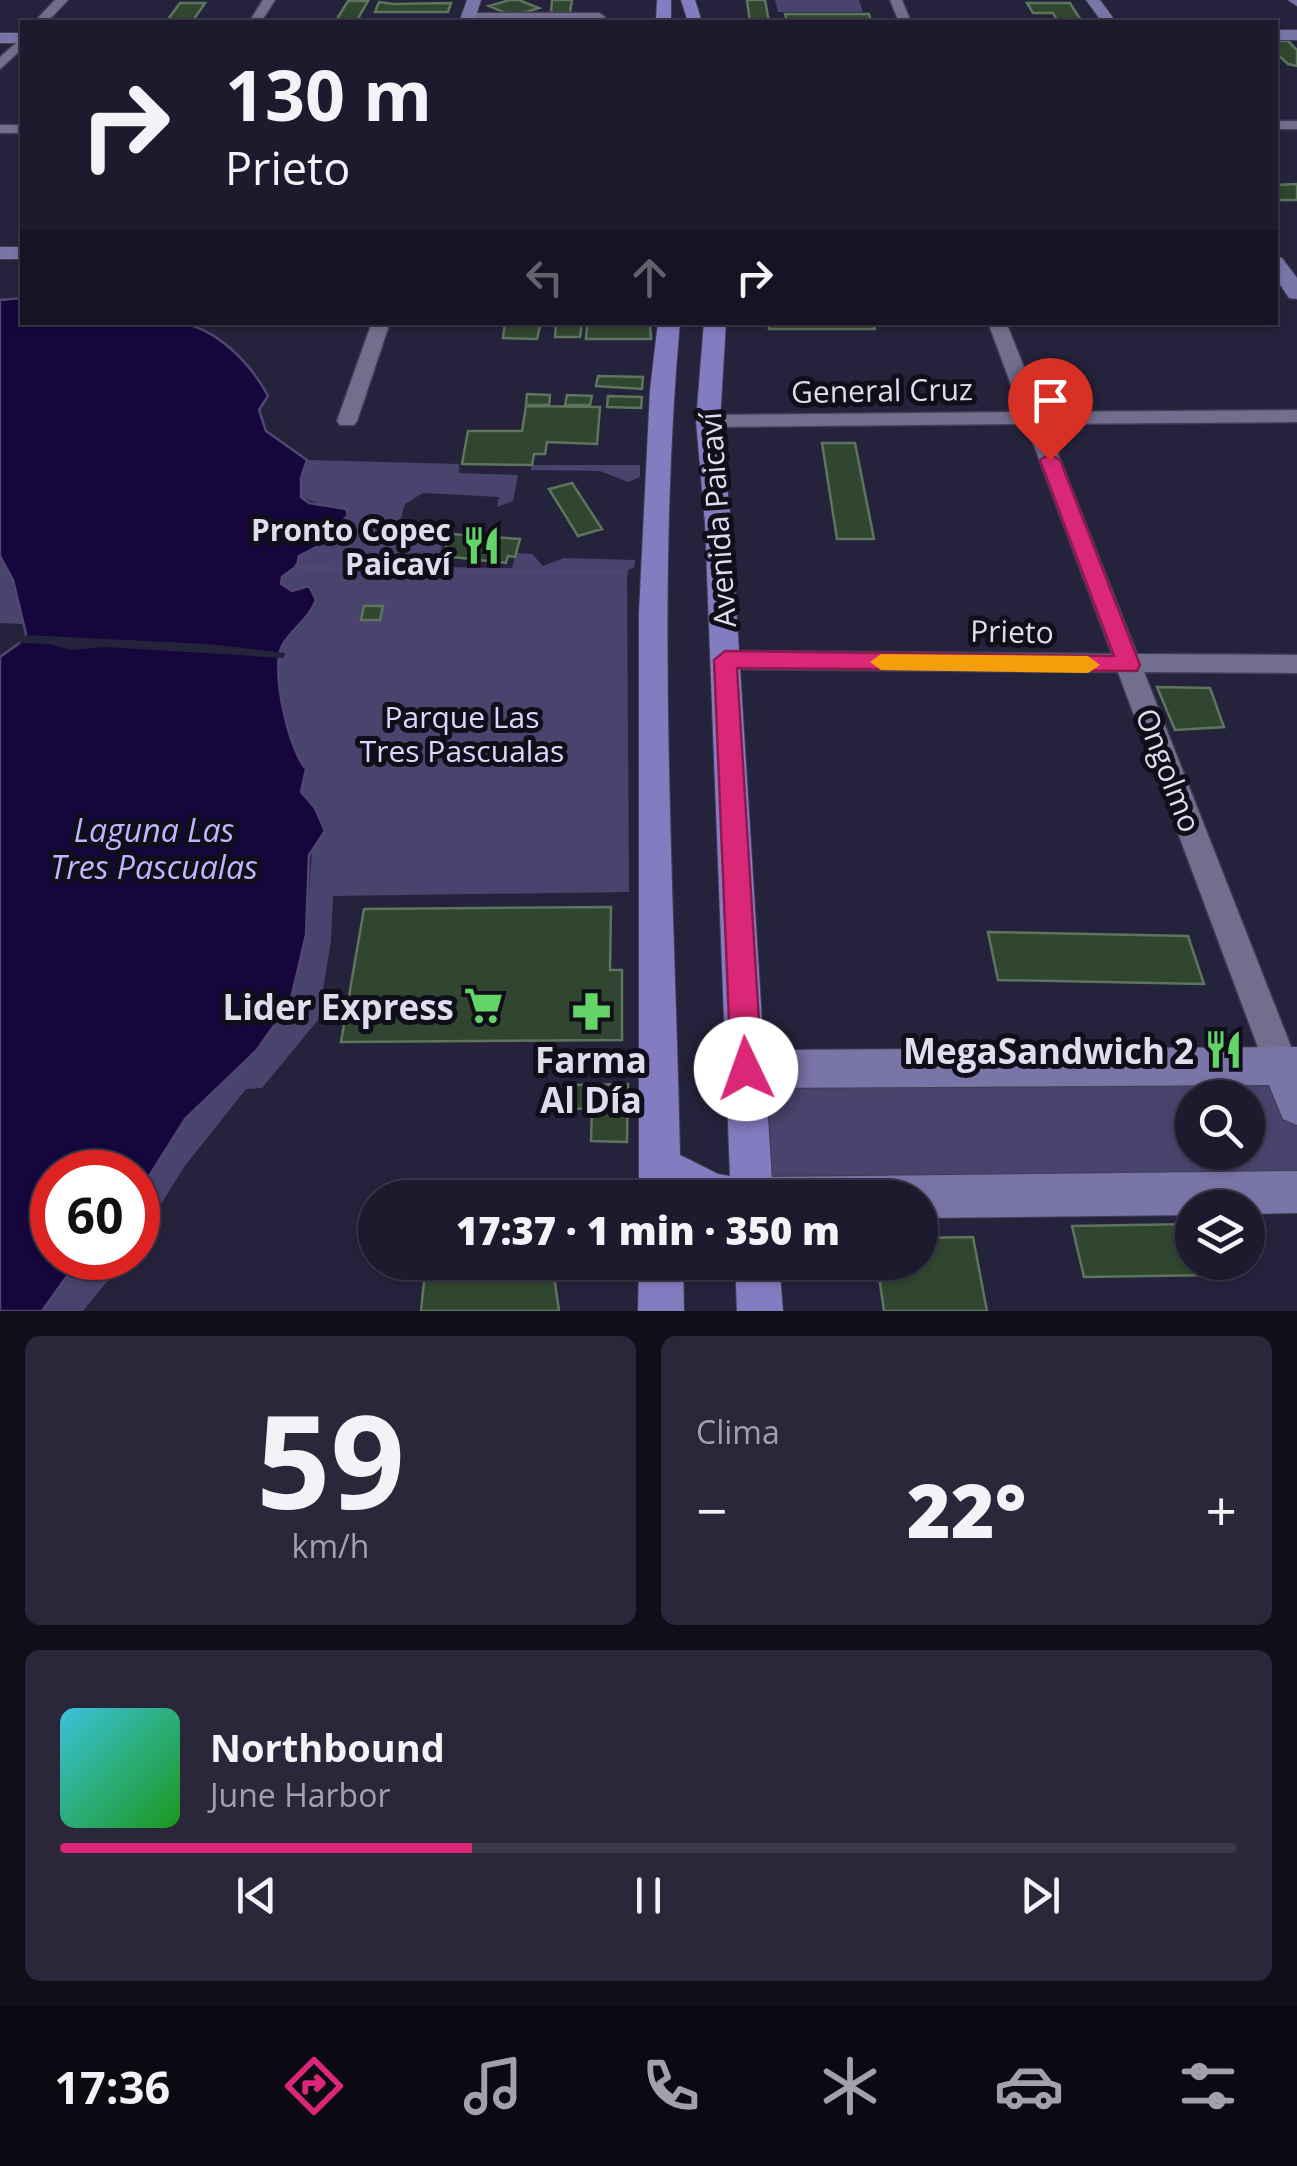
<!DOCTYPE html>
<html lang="es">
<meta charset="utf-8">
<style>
body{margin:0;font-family:"Open Sans",sans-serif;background:#292739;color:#f1f3f6;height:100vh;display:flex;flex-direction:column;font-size:38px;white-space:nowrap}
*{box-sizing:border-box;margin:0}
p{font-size:32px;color:#a0a1aa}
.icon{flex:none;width:55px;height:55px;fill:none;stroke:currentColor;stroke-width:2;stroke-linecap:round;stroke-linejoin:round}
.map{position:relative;height:1311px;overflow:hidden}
.details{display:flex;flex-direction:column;gap:25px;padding:25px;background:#0f0e19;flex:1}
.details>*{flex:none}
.banner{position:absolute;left:20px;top:20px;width:1258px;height:305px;border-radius:0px;box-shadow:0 2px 8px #0004,0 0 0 2px #3a3849;background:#1c1a2d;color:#f1f3f6;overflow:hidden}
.tools{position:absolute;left:1175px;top:1080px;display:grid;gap:20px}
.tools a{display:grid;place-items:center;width:90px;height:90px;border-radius:50%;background:#1c1a2d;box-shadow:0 2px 8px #0004,0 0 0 2px #3a3849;font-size:50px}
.speed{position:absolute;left:30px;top:1150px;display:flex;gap:20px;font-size:50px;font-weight:700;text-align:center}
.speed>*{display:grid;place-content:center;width:130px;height:130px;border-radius:50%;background:#1c1a2d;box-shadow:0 2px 8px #0004,0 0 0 2px #3a3849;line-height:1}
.speed .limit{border:15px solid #d22;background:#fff;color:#111}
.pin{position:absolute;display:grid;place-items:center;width:85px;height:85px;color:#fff;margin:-102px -42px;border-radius:50% 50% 50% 0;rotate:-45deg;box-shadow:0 0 10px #0007}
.pin .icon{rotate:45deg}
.me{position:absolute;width:110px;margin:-55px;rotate:357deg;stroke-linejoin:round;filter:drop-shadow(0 0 8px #0008)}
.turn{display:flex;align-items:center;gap:35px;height:210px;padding:0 40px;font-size:45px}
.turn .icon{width:130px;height:130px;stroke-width:2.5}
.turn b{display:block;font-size:70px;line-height:85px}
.lanes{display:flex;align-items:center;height:95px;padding:0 40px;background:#0003;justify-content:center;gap:50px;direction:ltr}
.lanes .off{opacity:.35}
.big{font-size:75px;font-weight:800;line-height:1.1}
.details .tile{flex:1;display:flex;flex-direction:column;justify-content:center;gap:15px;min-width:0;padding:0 35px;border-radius:15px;background:#292739}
.details .dial{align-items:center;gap:0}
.dial b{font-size:130px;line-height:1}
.song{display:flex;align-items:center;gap:30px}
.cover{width:120px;height:120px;border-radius:15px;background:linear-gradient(135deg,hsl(190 70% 55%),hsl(120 70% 35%))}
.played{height:10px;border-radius:5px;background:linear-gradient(90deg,#db2777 35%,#3a3849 35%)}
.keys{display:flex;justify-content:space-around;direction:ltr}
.heat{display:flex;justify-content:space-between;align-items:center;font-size:55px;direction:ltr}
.details .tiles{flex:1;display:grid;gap:25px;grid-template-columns:1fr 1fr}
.tile:last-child{grid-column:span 2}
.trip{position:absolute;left:358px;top:1180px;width:580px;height:100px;border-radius:50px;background:#1c1a2d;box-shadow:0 2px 8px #0004,0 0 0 2px #3a3849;font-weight:800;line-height:100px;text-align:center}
.dock{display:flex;height:160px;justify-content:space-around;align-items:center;background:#0b0a12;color:#a0a1aa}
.dock .icon{width:70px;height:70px}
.dock .selected{color:#db2777}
.dock b{font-size:45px;color:#f1f3f6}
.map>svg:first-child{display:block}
.green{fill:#48446d;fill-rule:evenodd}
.water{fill:#15063b;stroke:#514671;stroke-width:2.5}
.pier{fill:#25233c}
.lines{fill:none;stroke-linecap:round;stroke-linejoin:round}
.stream{stroke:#514671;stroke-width:5}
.building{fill:#304630;stroke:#5d755c;stroke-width:2.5}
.street-casing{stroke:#403d54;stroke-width:3}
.secondary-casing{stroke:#403d54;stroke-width:2}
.primary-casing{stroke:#403d54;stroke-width:2}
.street{fill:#716f8d;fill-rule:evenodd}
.secondary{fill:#7a75a7;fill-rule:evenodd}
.primary{fill:#847cc1;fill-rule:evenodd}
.route{fill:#db2777;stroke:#8e194d;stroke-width:2.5}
.slow{fill:#f59e0b}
.labels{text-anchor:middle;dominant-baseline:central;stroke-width:10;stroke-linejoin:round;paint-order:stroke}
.street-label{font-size:30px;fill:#dde;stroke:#0f0e19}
.poi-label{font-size:30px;font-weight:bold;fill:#dde;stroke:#0f0e19;text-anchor:end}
.park-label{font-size:30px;fill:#dad8fd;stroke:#0f0e19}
.water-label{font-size:32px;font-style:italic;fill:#bdb7ff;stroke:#0f0e19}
.near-poi-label{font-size:35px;font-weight:bold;fill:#dde;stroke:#0f0e19;text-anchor:end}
</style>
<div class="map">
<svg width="1297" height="1311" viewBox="0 0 1297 1311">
<rect width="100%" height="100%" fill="#25233c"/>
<path class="green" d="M775 0H859L863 12H778Z
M307 460 459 464V473L518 475 513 501 497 507 499 497 423 493 405 504 399 525 432 527 445 534 437 567 512 568 516 553 532 554 543 566 564 558 635 560 634 568 629 569 627 577 629 892 333 896 331 941 318 1020 262 1088 246 1089 184 1167 138 1241V1194L150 1169 196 1106 256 1051 290 1003 306 935 315 809 300 792 305 780C294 743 268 690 281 651 287 632 309 620 316 600L300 587 292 591 280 585 282 577 297 566 299 556 322 544 348 515 301 497V478Z
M532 465H640V477L628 482 600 471 531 470Z
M0 556 13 580 23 624 0 623Z
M1297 1083V1173L767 1179 757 1087ZM1192 1098H1248V1152H1192Z
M80 1258H126L83 1311H42Z"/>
<path class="water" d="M22 298V322C69 323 137 316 180 323 217 328 252 365 268 396L259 410 266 431 307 460 301 478V497L309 503 346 509 348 515 322 544 299 556 297 566 282 577 281 584 292 591 309 586 316 600C309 619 292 628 282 646 270 669 289 751 306 769L301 792 315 808 325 831 309 855 306 935 290 1003 256 1051 185 1119 138 1194V1172H52V1258H80L42 1311H0V657L25 639 26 634 13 580 0 556V300Z"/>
<path class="pier" d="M26 635 209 644 285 653 284 658 106 647 71 650 49 644 19 643Z"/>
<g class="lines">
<path class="stream" d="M297 566 345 571 623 572"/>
</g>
<path class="building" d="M510 0H519L539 8 513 16 489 6Z
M552 0H572L570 13H551Z
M747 0H765L769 22H750Z
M348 1H368L356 22H335Z
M379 2 393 4 451 3 448 12H375Z
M180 3H205L192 22H166Z
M1027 3H1070L1082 22H1058L1053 13H1033Z
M785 14H869L871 21 787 22Z
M1275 41H1288L1297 50V66L1288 64 1275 52Z
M1297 184V200H1275V185Z
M505 322H541L537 339 503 338Z
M768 322H874L875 329H769Z
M556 324H582L580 337H555Z
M587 324H650L651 339H586Z
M598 376 643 377 642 389 596 386Z
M527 394 550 395 549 405H526Z
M567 395 592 396 590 405H565Z
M608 396 642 397 641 408 607 407Z
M526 406 600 407 597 444 547 442 545 454H534L532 465 462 464 468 431H522Z
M822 443H855L874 539H837Z
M572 483 602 529 578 536 549 489Z
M450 534 520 539 515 557 508 556 506 563 443 556Z
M364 606H383L380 620H361Z
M1157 687 1210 688 1224 727 1175 730Z
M611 907 610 970H622V1040L341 1042 364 909Z
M988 932 1188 936 1204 984 998 980Z
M628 1084 627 1142 591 1141 592 1108 573 1109V1085Z
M1192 1224V1262H1213L1217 1275 1084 1277 1072 1226Z
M973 1237 987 1311H884L877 1262H920V1238Z
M426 1262H552L559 1311H421Z"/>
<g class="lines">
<defs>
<path id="street" d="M55 0H68L47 22H34Z
M263 0H275L261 22H249Z
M890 0H902L911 22H899Z
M599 13 605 17 603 20 469 21 463 17 469 13Z
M22 38V49L0 69V57Z
M1275 121H1297V129H1275Z
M0 125H22V133H0Z
M372 322H390L357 421 354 425H340L337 421Z
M988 322H1006L1042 412 1297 410V422L1046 424 1137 654 1297 655V673L1144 672 1297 1062 1294 1077 1282 1082 1270 1077 1265 1066 1118 672 725 669 716 666 712 660 716 654 725 651 1112 654 1026 424 708 427 698 421 708 415 1021 412Z"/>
<path id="secondary" d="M467 0H481L474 22H459Z
M1086 0H1100L1116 22H1102Z
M1288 0H1297V6Z
M1275 30H1297V40H1275Z
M0 33H22V43H0Z
M0 247H22V259H0Z
M1275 256 1282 258 1297 278V299L1289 298 1275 277Z
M1297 1047V1125L1283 1119 1269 1085 747 1088 733 1082 727 1069 733 1056 747 1050Z
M1297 1171V1213L1248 1214V1208H1192V1215L920 1218V1198H747L753 1183 768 1177Z"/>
<path id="primary" d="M657 0H671V22H656Z
M681 0H695L702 22H688Z
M658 322H680C655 598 674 878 680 1155L718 1174 730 1176 705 523 696 421 704 322H726L720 421 731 523 773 1198H639V613L650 390Z
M639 1262H683L684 1311H638Z
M735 1262H779L783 1311H737Z"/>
</defs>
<use href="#street" class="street-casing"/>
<use href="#secondary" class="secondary-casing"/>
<use href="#primary" class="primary-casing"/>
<use href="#street" class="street"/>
<use href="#secondary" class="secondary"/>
<use href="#primary" class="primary"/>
</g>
<path class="route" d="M1050 454 1060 460 1140 665 1137 671 737 668 762 1069 757 1079 746 1084 736 1079 731 1069 714 660 725 651 1114 656 1040 460Z"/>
<path class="slow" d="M881 654 1088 656 1100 665 1088 673 881 670 870 662Z"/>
<defs>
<symbol id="restaurant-bare" viewBox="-9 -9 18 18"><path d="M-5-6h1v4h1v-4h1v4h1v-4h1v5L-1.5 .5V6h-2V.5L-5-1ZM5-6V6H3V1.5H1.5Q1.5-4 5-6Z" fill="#63d468" stroke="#0f0e19" stroke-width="2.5" paint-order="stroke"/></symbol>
<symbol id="supermarket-bare" viewBox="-9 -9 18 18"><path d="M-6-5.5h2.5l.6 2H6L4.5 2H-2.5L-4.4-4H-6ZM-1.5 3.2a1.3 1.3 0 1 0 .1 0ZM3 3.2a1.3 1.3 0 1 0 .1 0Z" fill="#63d468" stroke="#0f0e19" stroke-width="2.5" paint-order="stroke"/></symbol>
<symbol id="pharmacy-bare" viewBox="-9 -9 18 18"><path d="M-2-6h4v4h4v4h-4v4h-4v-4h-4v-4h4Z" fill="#63d468" stroke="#0f0e19" stroke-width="2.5" paint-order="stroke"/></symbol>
</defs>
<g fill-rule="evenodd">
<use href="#restaurant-bare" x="454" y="518" width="55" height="55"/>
<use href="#supermarket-bare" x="456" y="978" width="55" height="55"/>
<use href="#pharmacy-bare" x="564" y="984" width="55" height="55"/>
<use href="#restaurant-bare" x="1196" y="1022" width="55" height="55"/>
</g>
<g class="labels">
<g class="street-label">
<text transform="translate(882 390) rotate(-1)">General Cruz</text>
<text transform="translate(717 520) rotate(-94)">Avenida Paicaví</text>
<text transform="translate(1012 631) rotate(1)">Prieto</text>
<text transform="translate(1169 770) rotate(69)">Ongolmo</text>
</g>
<g class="poi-label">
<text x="451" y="529">Pronto Copec<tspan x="451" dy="34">Paicaví</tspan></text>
</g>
<g class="park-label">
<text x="462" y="716">Parque Las<tspan x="462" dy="34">Tres Pascualas</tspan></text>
</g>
<g class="water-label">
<text x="154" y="829">Laguna Las<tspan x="154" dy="37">Tres Pascualas</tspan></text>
</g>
<g class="near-poi-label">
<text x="454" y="1006">Lider Express</text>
<text x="1194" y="1050">MegaSandwich 2</text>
<text x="591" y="1059" text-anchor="middle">Farma<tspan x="591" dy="40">Al Día</tspan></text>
</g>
</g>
</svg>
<div class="tools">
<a><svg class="icon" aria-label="search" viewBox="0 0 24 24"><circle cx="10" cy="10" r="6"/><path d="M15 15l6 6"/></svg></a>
<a><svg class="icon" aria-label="layers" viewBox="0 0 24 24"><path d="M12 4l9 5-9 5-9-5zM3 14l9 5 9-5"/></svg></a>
</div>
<div class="speed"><div class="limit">60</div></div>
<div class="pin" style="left:1050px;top:460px;background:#d93025"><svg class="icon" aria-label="arrive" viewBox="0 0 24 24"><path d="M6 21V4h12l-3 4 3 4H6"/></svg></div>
<svg class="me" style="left:746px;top:1069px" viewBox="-20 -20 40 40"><circle r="19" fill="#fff"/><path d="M0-13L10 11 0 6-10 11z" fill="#db2777"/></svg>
<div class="trip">17:37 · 1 min · 350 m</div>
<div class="banner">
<div class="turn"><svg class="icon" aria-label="right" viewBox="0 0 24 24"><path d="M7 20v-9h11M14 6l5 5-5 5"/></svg><div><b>130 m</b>Prieto</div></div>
<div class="lanes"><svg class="icon off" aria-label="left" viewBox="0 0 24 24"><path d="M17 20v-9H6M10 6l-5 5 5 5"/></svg><svg class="icon off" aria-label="ahead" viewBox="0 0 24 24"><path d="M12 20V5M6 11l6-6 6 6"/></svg><svg class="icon" aria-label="right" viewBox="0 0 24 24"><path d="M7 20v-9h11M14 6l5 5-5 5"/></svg></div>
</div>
</div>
<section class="details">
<div class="tiles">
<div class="tile dial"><b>59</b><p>km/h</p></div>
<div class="tile"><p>Clima</p>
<div class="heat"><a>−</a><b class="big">22°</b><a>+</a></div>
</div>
<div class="tile">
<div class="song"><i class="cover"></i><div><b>Northbound</b><p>June Harbor</p></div></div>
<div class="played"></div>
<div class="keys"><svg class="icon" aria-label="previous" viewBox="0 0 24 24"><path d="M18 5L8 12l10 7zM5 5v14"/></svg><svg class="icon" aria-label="pause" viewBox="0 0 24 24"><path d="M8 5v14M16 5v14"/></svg><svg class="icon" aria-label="next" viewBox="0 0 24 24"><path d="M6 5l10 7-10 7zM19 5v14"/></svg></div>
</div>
</div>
</section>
<nav class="dock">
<b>17:36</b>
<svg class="icon selected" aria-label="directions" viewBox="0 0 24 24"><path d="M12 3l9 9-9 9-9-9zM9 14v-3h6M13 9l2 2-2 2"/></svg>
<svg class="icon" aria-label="music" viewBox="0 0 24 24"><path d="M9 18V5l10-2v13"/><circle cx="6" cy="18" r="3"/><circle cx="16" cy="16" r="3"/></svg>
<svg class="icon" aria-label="phone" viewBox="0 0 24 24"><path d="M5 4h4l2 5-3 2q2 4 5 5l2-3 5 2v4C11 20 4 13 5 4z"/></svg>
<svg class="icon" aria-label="climate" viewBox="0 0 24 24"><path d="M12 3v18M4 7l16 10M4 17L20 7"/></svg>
<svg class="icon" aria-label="car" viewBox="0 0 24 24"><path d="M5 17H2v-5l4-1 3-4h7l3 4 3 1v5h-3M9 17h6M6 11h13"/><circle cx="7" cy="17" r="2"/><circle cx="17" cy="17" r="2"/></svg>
<svg class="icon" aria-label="filters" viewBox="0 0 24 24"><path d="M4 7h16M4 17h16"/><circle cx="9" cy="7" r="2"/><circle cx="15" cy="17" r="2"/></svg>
</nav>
